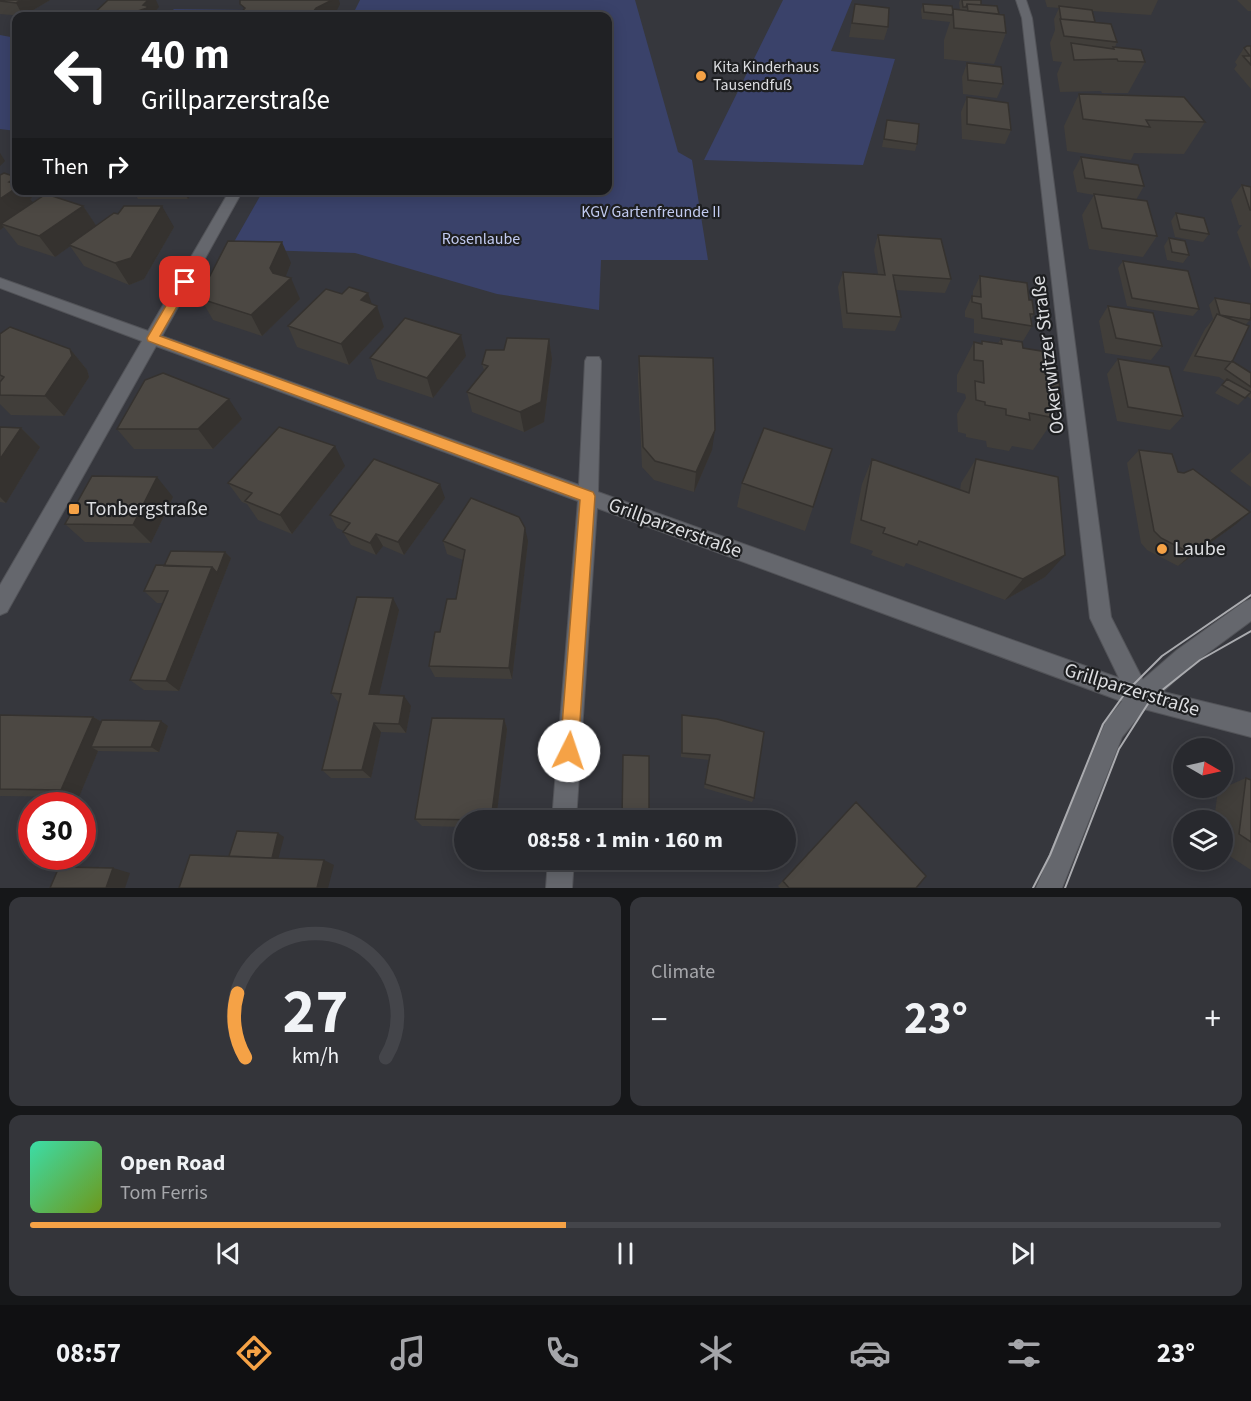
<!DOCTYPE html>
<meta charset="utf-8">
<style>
body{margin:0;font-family:"Source Sans 3",sans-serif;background:#34353a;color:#f1f3f6;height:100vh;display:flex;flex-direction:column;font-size:22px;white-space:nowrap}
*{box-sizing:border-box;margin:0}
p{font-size:20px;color:#a5a6aa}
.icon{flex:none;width:33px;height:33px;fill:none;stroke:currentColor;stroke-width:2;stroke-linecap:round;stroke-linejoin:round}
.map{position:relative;height:888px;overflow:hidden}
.panel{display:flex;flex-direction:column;gap:9px;padding:9px;background:#161719;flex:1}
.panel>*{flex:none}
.hud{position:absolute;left:12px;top:12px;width:600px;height:183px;border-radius:12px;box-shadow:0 3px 15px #0003,0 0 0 2px #44454a;background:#202124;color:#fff;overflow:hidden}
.needle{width:39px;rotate:99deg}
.buttons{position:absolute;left:1173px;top:738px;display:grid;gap:12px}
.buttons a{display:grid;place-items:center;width:60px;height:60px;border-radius:50%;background:#28292e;box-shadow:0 3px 15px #0003,0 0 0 2px #44454a;font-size:30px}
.speed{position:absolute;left:18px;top:792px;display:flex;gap:12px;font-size:30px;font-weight:700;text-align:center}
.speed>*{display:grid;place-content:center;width:78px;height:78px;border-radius:50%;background:#28292e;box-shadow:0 3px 15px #0003,0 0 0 2px #44454a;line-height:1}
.speed .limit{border:9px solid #d22;background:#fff;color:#111}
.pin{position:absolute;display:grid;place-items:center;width:51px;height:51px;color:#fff;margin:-26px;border-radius:12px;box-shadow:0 3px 9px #0006}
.me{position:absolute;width:66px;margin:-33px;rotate:4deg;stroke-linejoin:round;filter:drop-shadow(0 0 4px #0008)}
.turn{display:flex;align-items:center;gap:21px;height:126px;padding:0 30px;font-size:27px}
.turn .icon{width:78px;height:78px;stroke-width:2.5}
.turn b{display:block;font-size:42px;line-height:51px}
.then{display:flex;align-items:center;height:57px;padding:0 30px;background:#0003;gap:12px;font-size:22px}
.big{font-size:45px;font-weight:700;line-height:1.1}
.panel .card{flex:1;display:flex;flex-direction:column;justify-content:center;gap:9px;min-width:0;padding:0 21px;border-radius:12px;background:#34353a}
.panel .dial{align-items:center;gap:0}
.dial svg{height:156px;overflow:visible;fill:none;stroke:#44454a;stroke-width:7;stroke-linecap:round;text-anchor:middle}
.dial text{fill:#f1f3f6;stroke:none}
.song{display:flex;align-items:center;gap:18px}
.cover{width:72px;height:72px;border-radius:9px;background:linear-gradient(135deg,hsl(160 70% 55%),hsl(80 70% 35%))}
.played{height:6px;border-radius:3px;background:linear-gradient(90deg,#f5a246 45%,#44454a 45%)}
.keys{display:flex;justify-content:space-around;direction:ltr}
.heat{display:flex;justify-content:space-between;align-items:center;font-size:33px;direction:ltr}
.panel .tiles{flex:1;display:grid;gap:9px;grid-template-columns:1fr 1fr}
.card:last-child{grid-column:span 2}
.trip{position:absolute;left:454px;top:810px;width:342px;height:60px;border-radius:30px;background:#28292e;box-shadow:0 3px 15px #0003,0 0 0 2px #44454a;font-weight:700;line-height:60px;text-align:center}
.dock{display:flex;height:96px;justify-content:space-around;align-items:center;background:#101012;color:#a5a6aa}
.dock .icon{width:42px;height:42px}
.dock .current{color:#f5a246}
.dock b{font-size:27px;color:#f1f3f6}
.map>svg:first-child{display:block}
.green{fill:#3a426a}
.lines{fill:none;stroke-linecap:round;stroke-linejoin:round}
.minor-casing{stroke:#525358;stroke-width:2}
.secondary-casing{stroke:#525358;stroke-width:2}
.minor{fill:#65676d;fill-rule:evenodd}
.secondary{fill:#65676d;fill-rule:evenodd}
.tram{stroke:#aaabaf;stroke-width:2}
.wall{fill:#413e3a}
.shaded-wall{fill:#35322f}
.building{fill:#4c4843;stroke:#35322f;stroke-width:1.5}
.route{fill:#f5a246;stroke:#9f692e;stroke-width:1.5}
.poi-dot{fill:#f5a246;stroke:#1e1f21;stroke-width:2}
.labels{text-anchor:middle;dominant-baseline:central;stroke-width:4.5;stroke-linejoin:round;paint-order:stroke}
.far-poi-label{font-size:16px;fill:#dcdde0;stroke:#1e1f21;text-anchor:start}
.far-park-label{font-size:16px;fill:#c2cbf0;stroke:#1e1f21}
.street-label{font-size:20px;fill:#dcdde0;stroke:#1e1f21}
.poi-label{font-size:20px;fill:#dcdde0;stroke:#1e1f21;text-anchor:start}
</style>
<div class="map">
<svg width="1251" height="888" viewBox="0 0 1251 888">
<rect width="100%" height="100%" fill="#36373d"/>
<path class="green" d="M360 0H635L678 152 692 160 708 260H601L599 310 497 294 355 253 230 249 263 191 608 190V16H352Z
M783 0H852L831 51 895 59 863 165 704 160Z
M174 9 247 10 242 16H167Z
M0 35 16 38V75L11 84 16 85V131L0 129Z"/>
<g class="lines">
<defs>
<path id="minor" d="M1016 0H1026L1032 18 1111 617 1147 688 1251 713V737L1140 708 597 508 576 820H552L578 501 156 346 7 612 0 615V585L142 341 0 288V278L148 331 230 190H243L162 336 579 485 585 361 587 357H599L601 361 598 492 1119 678 1090 618 1022 18Z
M548 860H574L572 888H546Z"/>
<path id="secondary" d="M1251 599V621L1193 664 1148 705 1122 737 1062 888H1036L1106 721 1132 689 1177 650 1244 602Z"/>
</defs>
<use href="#minor" class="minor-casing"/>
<use href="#secondary" class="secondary-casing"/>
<use href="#minor" class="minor"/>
<use href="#secondary" class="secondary"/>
<path class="tram" d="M1033 888 1050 855 1103 724 1126 692 1162 656 1251 595
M1065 888 1119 749 1151 699 1200 660 1251 631"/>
</g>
<path class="wall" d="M0 0H50L23 16 0 14Z
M960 0H981V5L999 14 1006 33 994 64 944 59V40L950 22 922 19 921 10 923 4 953 12V9L960 10 959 3Z
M1045 0H1158L1151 15 1092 11 1095 22 1117 42 1115 47 1145 62 1128 93H1102L1101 91 1060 92 1057 74 1062 62 1053 61 1050 43 1055 30 1054 19 1059 8 1047 7Z
M1237 0H1251V11H1248Z
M855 4 888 27 884 40 849 37Z
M1251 46V89L1234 69 1237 65 1235 62 1244 48Z
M967 63 1003 84 997 98 963 94 962 77Z
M1079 94 1205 122 1184 154 1134 153 1131 160 1067 151 1064 126Z
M967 97 1011 130 1005 144 962 139 961 112Z
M887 120 917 144 915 151 882 147Z
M1081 157 1144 186 1136 200 1157 236 1143 257 1089 249 1082 215 1094 195 1077 192 1073 172Z
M0 175 16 190H26L32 198 30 199 33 203 83 206 96 226 174 227 144 279 129 285 84 266 70 246 55 257 18 245 4 227 0 230Z
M1242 185 1251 187V270L1237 232 1242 225H1239L1231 200Z
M133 190H194L188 199H138Z
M1176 213 1209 234 1203 242 1175 237 1171 221Z
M878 235 951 279 945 293 896 290 901 317 895 331 843 328 838 287 843 272 878 274 874 250Z
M1169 238 1189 255 1183 263 1167 260 1164 246Z
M1123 261 1199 309 1193 316 1127 306 1118 268Z
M291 263 285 277 300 299 262 336 213 320 201 299Z
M980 276 1029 300 1034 314 1031 319 1032 326 1023 341 974 333V319L965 317V311L972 296H973V291Z
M1215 298 1250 320 1245 325 1232 361 1251 373V399L1247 396 1238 405 1215 393 1225 381 1219 377 1183 371 1205 329 1213 319 1209 305Z
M372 304 384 327 349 365 297 347 288 326Z
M1108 306 1162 346 1151 360 1105 353 1099 321Z
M0 334 70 349 87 370 89 377 64 416 11 415 0 404Z
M549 339 552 359 544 422 524 432 472 412 467 392 484 370 482 364 504 350Z
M1001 339 1023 348 1050 373 1061 397 1054 408 1055 418 1033 450 1012 446 1009 451 987 447 986 441 966 437V434L958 432 957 414 966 398 965 394 957 392V375L974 342 981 343 982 341 998 343Z
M466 356 433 398 377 379 370 358Z
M639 356 712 450 694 492 654 480 642 467 638 377Z
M1118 359 1183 416 1170 430 1117 421 1107 374Z
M242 419 213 449H134L117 429Z
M0 427 21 428 40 447 6 503 0 502Z
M1139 450 1178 472 1235 525 1178 566 1147 550 1141 543 1127 463Z
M1251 452V487L1230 471Z
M872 459 960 490 961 483 976 459 1045 577 1005 600 906 563 904 567 871 555 873 551 850 543 862 484Z
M345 466 292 534 258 520 247 504 242 502 228 483Z
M742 483 813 507 805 531 737 507Z
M173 497 151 543 85 542 65 524Z
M445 498 404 555 383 546 376 555 351 545 343 532 344 531 337 528 330 515Z
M443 541H528L512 679 435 677 429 666 440 632 456 599 463 560 447 554Z
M225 552 231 558 179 691 144 690 130 680 163 603H157L144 591 164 566Z
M399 610 379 695 411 706 406 733 381 732 371 778H331L322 770 339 703 331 693Z
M0 715 93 717 102 722 168 726 159 752 98 751 79 797 0 796Z
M682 715 754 798 752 802 704 788 709 760 681 757V720Z
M504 719 507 729 496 820H465V827L422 826 415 819Z
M1246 778 1251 780V870L1222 851V820H1214L1218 790Z
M849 810 916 888H780L778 886Z"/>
<path class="shaded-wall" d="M21 0H50L23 16 16 3Z
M148 0H156L159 7 152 15V16H132Z
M329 0H339L340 4 337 10 338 16H310L316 8Z
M0 153 5 161 0 166Z
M16 177V190H26L32 198 30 199 36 206 1 224 4 227 0 230V199L9 182Z
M183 190H194L188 199Z
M83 206 97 227 55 257 39 236Z
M162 206 174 227 144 279 129 285 115 263Z
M282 242 291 263 281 288 291 278 300 299 262 336 251 315 270 268Z
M368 293 374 310 377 306 384 327 349 365 341 344 361 300Z
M461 335 466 356 433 398 427 378Z
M549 339 552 359 544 422 524 432 520 412Z
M70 349 87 370 89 377 64 416 45 396Z
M229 399 242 419 213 449 198 429Z
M21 428 40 447 6 503 0 497V459Z
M715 430 712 450 694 492 696 472Z
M335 446 345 466 292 534 280 515Z
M157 477 173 497 151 543 133 525Z
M440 484 445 498 404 555 398 542Z
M1250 512 1235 525 1178 566 1192 554Z
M525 528 528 541 512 679 509 668Z
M376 534 383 546 376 555 370 543Z
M225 552 231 558 179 691 166 681 212 567Z
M1065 555 1045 577 1005 600 1023 579Z
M393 598 399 610 377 704 369 694Z
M404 696 411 706 406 733 399 724Z
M93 717 109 726 91 747 98 751 79 797 61 790Z
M504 719 507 729 496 820H491Z
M161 721 168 726 159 752 151 747Z
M374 723 381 732 371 778 362 770Z
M278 833 284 837 277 864 271 861Z
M324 860 334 865 328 888H317Z
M113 868 130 873 125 888H106Z"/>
<path class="building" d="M0 0H21L16 3 0 1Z
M108 0H148L143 5 147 6V8L138 11 132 16H91Z
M240 0H332L316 8 310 16H238L245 8 240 4Z
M962 0H981V5L967 4 966 7H963Z
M855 4 889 8 888 27 852 23Z
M923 4 952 6 953 12 952 15 924 12Z
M967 4 997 6 999 14 968 11Z
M1059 6 1092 10 1095 22 1061 19Z
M953 9 1004 15 1006 33 954 28Z
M1060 19 1111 24 1117 42 1064 36Z
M1071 43 1114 49 1113 47 1141 50 1145 62 1118 61 1117 59 1074 60Z
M1247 46H1251V65L1243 56H1250L1244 48Z
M967 63 1001 67 1003 84 968 80Z
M1079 94 1184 97 1205 122 1146 120 1150 127 1083 119Z
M967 97 1008 103 1011 130 967 124Z
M887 120 919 124 917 144 884 139Z
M1081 157 1138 165 1144 186 1085 178Z
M4 173 16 177 9 182 16 184V188L0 199V175Z
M1242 185 1251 187V210H1250Z
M46 194 83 206 39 236 1 224Z
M1094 194 1147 201 1157 236 1102 228Z
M124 206H162L131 258 115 263 69 245 114 213 118 214Z
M1176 213 1204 218 1209 234 1180 229Z
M878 235 941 239 951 279 893 275 901 317 847 313 843 272 885 275Z
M1169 238 1185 241 1189 255 1172 252Z
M228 241 282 242 270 268 273 273 291 278 251 315 201 299 200 295Z
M1123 261 1188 271 1199 309 1132 298Z
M980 276 1027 283 1029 300H1032L1034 314H1030L1032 326 982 318 981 304 972 302V296L981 297Z
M349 287 368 293 361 300 377 306 341 344 288 326 326 289 342 294Z
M1215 298 1251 304V317L1250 320 1220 315Z
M1108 306 1153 313 1162 346 1116 338Z
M1217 314 1249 326 1232 362 1195 356Z
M405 318 461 335 427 378 370 358Z
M10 327 70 349 72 356 45 396 0 395V382L4 377 0 375V334Z
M507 338 549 339 541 402 520 412 467 392 488 366 482 364 486 350H504Z
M1001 339 1022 342 1023 348 1047 352 1050 373 1058 375 1061 397 1052 395 1055 418 1029 413 1030 420 1006 415V409L985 405V402L976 400 975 381 984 383 983 361 974 360V342L982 344V341L1002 344Z
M639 356 713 358 715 430 696 472 655 461 643 447Z
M1118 359 1169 367 1183 416 1128 407Z
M1232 361 1251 373V387L1225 369Z
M163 373 229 399 198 429H117L145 380Z
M1227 379 1251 392 1245 398 1222 385Z
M0 427 21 428 0 459Z
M279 427 335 446 280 515 245 501 252 493 228 483Z
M764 428 832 449 813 507 742 483Z
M1139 450 1172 454 1178 472 1184 473 1193 469 1250 512 1192 554 1161 538 1154 531Z
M374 459 440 484 398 542 376 534 370 543 343 532 350 523 330 515Z
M872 459 969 493 976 459 1058 477 1065 555 1023 579 919 541 917 545 883 533 885 528 861 520Z
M92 476 157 477 133 525 65 524Z
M471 498 519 517 525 528 509 668 429 666 435 632H440L447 599H456L465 550 443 541Z
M171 551 225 552 217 573 212 567 164 566Z
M156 565 212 567 166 681 130 680 168 591H144Z
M357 597 393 598 369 694 404 696 399 724 374 723 362 770H322L341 694 331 693Z
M0 715 93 717 61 790 0 789Z
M682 715 717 719 764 732 754 798 705 784 710 755 682 753Z
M432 718 504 719 491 820 415 819Z
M102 720 161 721 151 747H91Z
M623 755 649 756V820H622Z
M1246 778 1251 780V842L1239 834Z
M856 802 926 876 916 888H789L783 881Z
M237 831 278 833 272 858 229 856Z
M190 855 324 860 317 888H179Z
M59 867 113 868 106 888H50Z"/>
<path class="route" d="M185 278 191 282 160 336 593 492 595 496 578 751 575 758 569 760 562 758 560 751 580 500 148 341 147 338 181 280Z"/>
<g class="poi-dot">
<circle cx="701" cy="76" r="6"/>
<rect x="68" y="503" width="12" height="12" rx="3"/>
<circle cx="1162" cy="549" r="6"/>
</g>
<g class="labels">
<g class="far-poi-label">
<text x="713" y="67">Kita Kinderhaus<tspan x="713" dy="18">Tausendfuß</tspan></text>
</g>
<g class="far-park-label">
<text x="651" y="212">KGV Gartenfreunde II</text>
<text x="481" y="239">Rosenlaube</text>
</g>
<g class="street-label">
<text transform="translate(1048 355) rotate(-97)">Ockerwitzer Straße</text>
<text transform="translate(675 528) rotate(20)">Grillparzerstraße</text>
<text transform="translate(1132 690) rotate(17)">Grillparzerstraße</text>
</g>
<g class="poi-label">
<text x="86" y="509">Tonbergstraße</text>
<text x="1174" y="549">Laube</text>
</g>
</g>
</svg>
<div class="buttons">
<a><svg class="needle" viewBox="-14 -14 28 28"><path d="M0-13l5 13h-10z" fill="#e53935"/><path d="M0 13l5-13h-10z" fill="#a5a6aa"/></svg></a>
<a><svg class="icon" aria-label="layers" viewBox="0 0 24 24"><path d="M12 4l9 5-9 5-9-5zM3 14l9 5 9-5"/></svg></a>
</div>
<div class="speed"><div class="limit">30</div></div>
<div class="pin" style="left:185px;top:282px;background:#d93025"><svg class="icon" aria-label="arrive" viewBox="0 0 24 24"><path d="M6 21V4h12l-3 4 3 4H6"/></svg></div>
<svg class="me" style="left:569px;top:751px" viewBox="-20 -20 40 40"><circle r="19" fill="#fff"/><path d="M0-13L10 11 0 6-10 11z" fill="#f5a246"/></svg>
<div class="trip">08:58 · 1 min · 160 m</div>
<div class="hud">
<div class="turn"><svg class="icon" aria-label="left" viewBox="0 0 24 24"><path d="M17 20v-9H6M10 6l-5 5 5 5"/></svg><div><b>40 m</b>Grillparzerstraße</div></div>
<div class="then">Then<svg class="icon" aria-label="right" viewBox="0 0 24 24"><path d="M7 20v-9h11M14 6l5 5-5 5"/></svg></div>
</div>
</div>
<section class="panel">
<div class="tiles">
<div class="card dial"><svg viewBox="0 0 100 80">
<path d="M14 69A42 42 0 1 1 86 69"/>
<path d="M14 69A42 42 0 0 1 10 36" stroke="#f5a246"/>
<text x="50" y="56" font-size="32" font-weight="700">27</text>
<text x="50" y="72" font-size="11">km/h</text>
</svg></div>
<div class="card"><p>Climate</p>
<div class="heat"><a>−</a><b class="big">23°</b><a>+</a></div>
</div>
<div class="card">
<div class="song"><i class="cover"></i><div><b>Open Road</b><p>Tom Ferris</p></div></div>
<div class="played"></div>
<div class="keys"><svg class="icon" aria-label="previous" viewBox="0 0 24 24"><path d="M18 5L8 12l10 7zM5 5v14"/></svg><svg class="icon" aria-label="pause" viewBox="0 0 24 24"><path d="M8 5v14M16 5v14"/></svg><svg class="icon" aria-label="next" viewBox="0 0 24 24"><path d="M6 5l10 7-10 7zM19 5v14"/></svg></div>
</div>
</div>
</section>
<nav class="dock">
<b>08:57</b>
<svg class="icon current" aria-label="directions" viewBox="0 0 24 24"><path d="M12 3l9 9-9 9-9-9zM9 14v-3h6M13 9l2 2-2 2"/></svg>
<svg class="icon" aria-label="music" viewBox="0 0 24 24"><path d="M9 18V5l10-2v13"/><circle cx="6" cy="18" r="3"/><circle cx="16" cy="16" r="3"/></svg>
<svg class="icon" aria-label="phone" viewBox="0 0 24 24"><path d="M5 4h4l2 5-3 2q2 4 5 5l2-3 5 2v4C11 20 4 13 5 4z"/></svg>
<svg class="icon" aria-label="climate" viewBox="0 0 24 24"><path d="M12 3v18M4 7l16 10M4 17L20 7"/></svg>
<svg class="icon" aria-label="car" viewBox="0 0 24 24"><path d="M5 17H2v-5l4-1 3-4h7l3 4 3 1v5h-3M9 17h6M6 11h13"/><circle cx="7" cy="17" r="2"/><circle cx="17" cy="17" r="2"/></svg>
<svg class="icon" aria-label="filters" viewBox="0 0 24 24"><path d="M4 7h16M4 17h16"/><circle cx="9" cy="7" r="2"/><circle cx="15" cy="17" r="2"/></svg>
<b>23°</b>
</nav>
